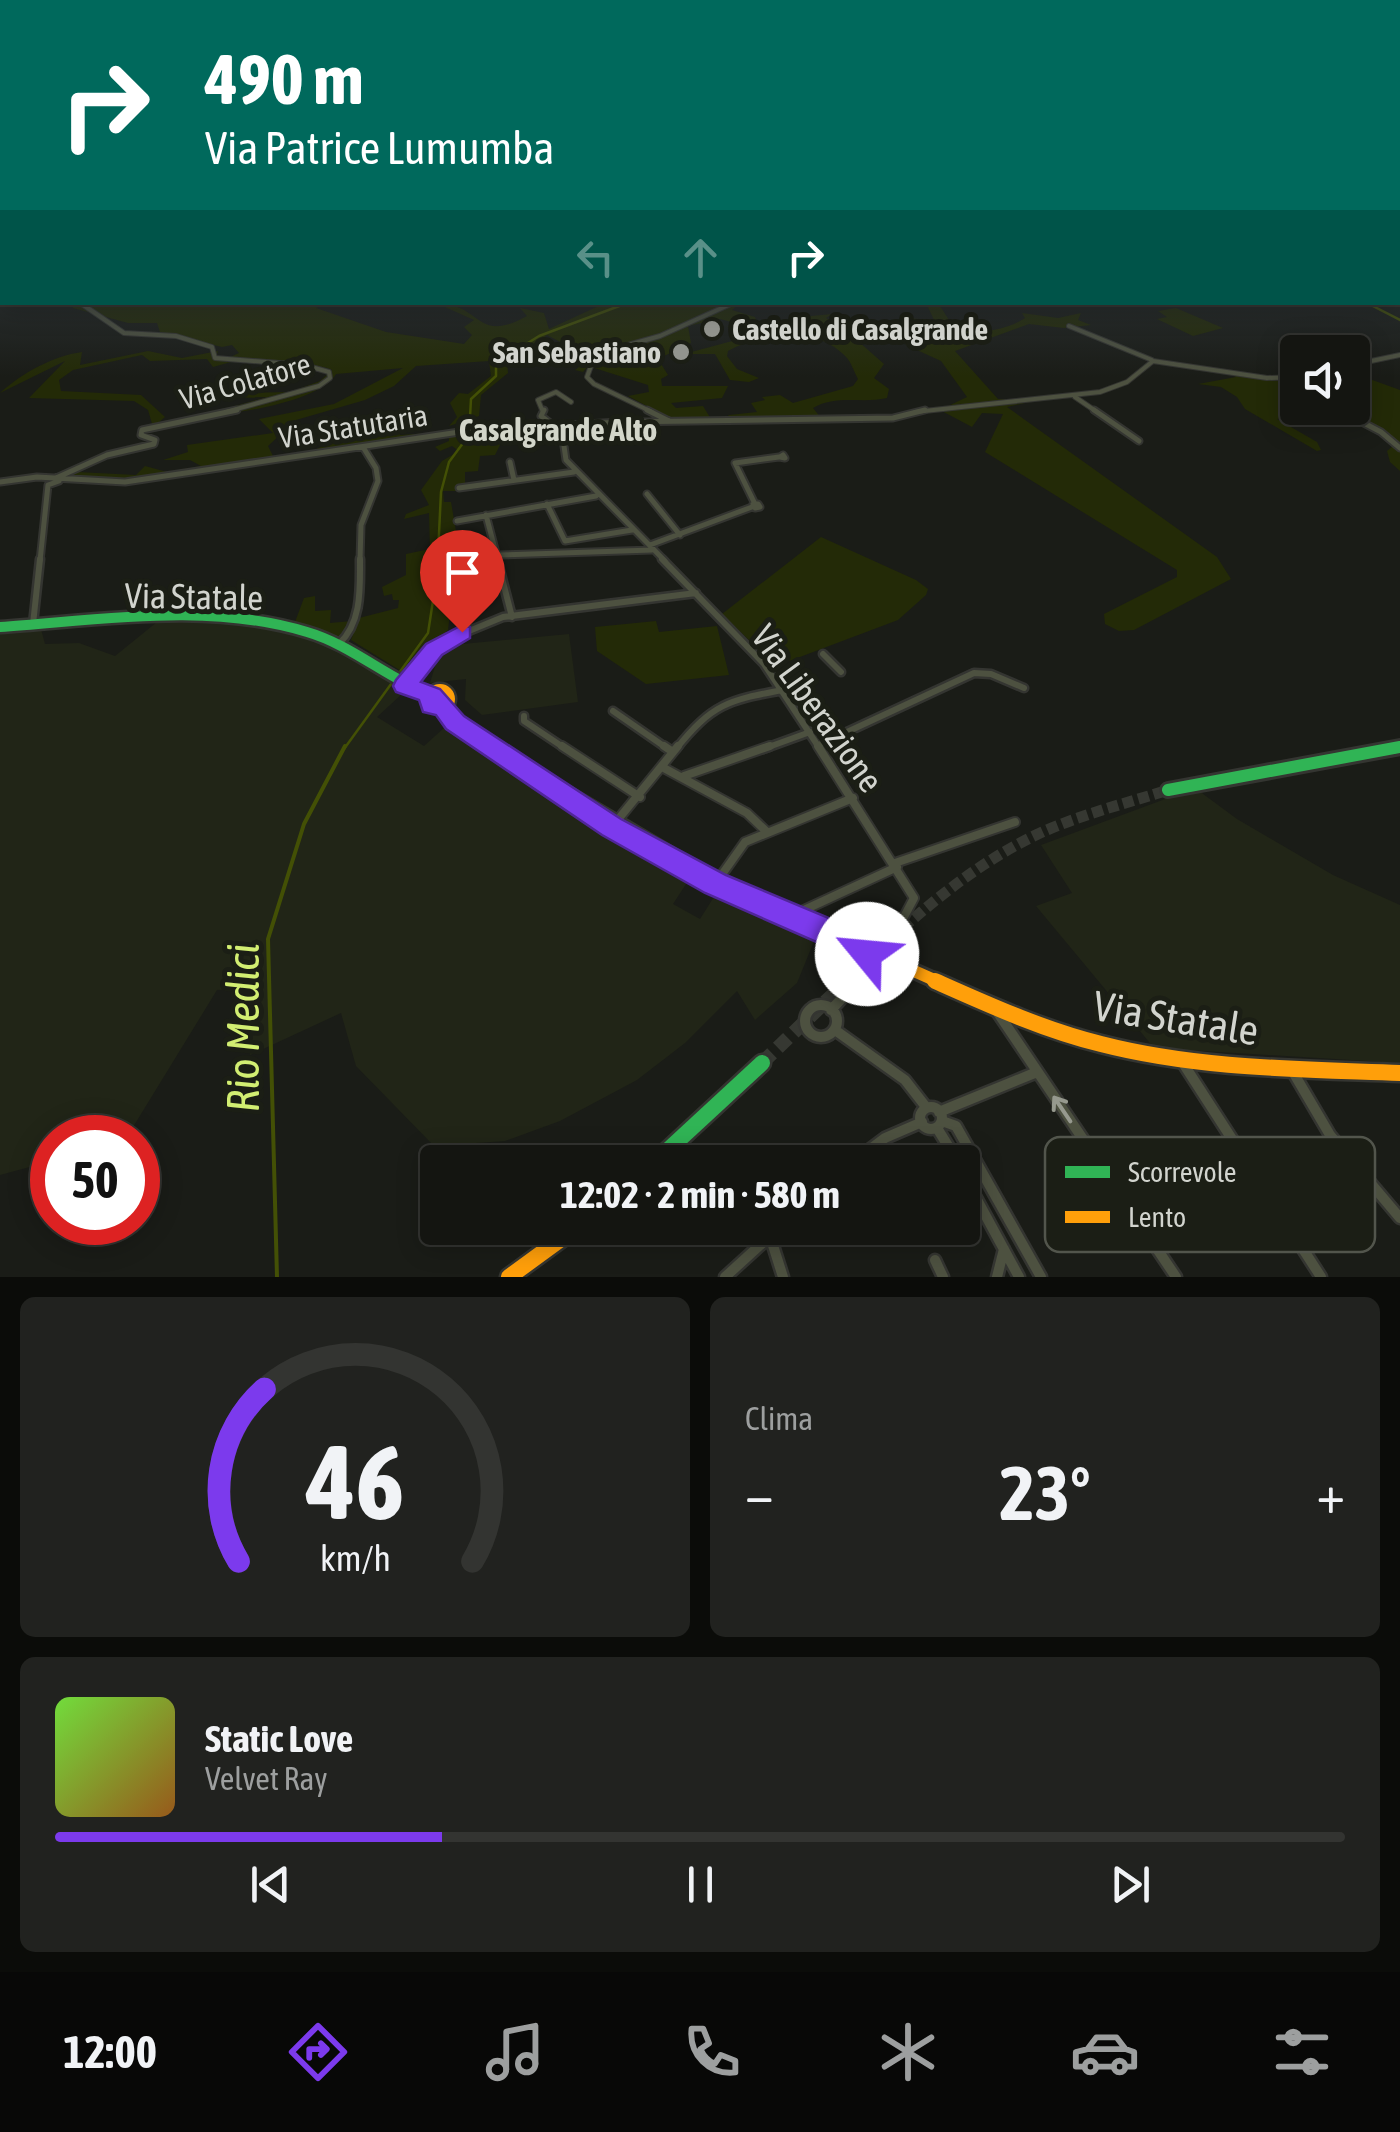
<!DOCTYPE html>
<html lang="it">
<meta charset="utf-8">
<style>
body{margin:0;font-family:"Asap Condensed",sans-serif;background:#21221f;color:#f1f3f6;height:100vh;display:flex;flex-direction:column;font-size:38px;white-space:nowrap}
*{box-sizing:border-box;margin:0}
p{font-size:32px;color:#9d9f9f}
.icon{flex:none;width:55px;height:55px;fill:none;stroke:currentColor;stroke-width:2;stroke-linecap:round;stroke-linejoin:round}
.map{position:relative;height:1277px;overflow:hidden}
.side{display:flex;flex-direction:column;gap:20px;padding:20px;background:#0b0c09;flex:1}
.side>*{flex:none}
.hud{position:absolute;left:0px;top:0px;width:1400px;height:305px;box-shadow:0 5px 25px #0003,0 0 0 2px #333431;background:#00695c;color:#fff;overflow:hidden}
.tools{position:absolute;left:1280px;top:335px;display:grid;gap:20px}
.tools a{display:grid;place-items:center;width:90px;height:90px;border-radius:10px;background:#141511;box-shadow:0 5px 25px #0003,0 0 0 2px #333431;font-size:50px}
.speed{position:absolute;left:30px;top:1115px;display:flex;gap:20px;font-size:50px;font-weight:700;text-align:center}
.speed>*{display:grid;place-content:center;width:130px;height:130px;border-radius:50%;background:#141511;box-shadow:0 5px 25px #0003,0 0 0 2px #333431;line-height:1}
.speed .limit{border:15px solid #d22;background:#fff;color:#111}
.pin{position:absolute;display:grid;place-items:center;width:85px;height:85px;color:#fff;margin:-102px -42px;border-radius:50% 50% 50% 0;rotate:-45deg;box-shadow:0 0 10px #0007}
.pin .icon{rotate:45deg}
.me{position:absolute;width:110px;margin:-55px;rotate:298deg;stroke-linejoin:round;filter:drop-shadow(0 0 8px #0008)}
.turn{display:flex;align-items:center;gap:35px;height:210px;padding:0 40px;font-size:45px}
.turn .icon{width:130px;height:130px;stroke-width:2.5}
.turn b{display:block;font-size:70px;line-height:85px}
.lanes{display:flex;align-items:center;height:95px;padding:0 40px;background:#0003;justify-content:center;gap:50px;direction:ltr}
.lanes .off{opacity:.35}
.big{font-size:75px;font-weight:700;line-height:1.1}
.side .tile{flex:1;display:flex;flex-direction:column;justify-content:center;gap:15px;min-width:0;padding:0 35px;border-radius:15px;background:#21221f}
.side .dial{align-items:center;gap:0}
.dial svg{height:260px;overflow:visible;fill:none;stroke:#333431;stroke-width:7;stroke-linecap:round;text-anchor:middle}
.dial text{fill:#f1f3f6;stroke:none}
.song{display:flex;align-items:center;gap:30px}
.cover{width:120px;height:120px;border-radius:15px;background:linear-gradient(135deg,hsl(100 70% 55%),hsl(30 70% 35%))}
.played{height:10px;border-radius:5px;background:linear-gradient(90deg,#7c3aed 30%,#333431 30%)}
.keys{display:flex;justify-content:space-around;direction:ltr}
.heat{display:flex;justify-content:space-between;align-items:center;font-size:55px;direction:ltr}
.side .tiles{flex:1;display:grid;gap:20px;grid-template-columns:1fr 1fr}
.tile:last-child{grid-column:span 2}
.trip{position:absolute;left:420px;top:1145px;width:560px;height:100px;border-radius:10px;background:#141511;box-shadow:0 5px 25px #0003,0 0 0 2px #333431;font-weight:700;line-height:100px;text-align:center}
.tab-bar{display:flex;height:160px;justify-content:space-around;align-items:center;background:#080807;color:#9d9f9f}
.tab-bar .icon{width:70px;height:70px}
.tab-bar .active{color:#7c3aed}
.tab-bar b{font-size:45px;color:#f1f3f6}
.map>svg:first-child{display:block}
.built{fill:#212517}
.green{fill:#232a07}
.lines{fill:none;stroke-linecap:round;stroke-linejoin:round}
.stream-far1{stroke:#435005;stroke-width:2.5}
.stream{stroke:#435005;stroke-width:4}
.primary-tunnel-far1{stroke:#363832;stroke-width:11;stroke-dasharray:11 5;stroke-linecap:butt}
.primary-tunnel{stroke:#363832;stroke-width:14;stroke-dasharray:14 8;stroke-linecap:butt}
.street-far4-casing{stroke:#343531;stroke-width:6}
.street-far3-casing{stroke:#343531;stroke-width:9}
.street-far2-casing{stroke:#343531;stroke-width:11}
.street-far1-casing{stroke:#343531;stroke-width:12}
.street-casing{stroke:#343531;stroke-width:15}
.fast-far2-casing{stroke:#343531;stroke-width:15}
.fast-far1-casing{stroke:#343531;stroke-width:18}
.fast-casing{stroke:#343531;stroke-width:21}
.slow-far2-casing{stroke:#343531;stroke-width:15}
.slow-far1-casing{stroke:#343531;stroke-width:18}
.slow-casing{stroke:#343531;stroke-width:21}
.street-far4{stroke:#4d5140;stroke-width:4}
.street-far3{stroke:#4d5140;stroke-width:5}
.street-far2{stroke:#4d5140;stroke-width:6}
.street-far1{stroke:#4d5140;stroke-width:8}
.street{stroke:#4d5140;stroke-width:10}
.fast-far2{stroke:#30b455;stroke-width:10}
.fast-far1{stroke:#30b455;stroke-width:12}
.fast{stroke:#30b455;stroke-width:16}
.slow-far2{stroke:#ff9f0a;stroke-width:10}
.slow-far1{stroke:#ff9f0a;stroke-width:12}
.slow{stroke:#ff9f0a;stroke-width:16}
.oneway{stroke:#96998e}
.route{fill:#7c3aed;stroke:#51269a;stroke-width:2.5}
.poi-dot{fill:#92948e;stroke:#1b1e15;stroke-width:4}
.labels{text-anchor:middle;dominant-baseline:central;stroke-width:10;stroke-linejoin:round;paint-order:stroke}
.far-poi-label{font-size:30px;font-weight:bold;fill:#d2d4ce;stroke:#1b1e15;text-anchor:start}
.far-street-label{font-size:30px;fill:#d2d4ce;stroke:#1b1e15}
.far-quarter-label{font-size:32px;font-weight:bold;fill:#d3d6ca;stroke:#1b1e15}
.street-label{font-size:35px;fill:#d2d4ce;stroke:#1b1e15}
.near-street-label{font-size:42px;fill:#d2d4ce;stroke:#1b1e15}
.near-water-label{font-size:45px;font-style:italic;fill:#d2ee72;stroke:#1b1e15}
.key{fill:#1b1e15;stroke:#52554c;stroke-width:2.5}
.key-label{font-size:28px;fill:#d2d4ce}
</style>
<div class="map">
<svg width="1400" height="1277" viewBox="0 0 1400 1277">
<rect width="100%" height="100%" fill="#1a1c17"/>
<path class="built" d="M215 621 297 632 321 640 386 678 403 693 377 717 424 746 445 727 690 878 673 904 700 919 717 892 817 934 797 983 755 1020 737 991 685 1043 637 1080 560 1121 505 1141 434 1146 356 1066 341 1013 250 1055V988L217 990 130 1132 116 1137 52 1138V1161L0 1175V632L41 629 45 644 79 643 115 656 157 622Z
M569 634 578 702 482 715 465 700 466 679 430 683 439 653 452 645Z
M1195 788 1237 819 1333 875 1400 905V1063L1154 1048 1036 906 1072 893 1041 845Z"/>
<path class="green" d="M73 303H328L316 308 386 332 464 344 472 335 464 327 474 320 436 303C482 303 475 345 527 316L520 308 544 313 549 329 605 303H740L732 310 755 317 760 332 801 317 832 314 826 318 836 323 839 334 859 342 884 364 874 378 889 389 887 398C862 404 836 394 813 408L821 418 723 420 729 415 757 412 751 403 765 400 762 397 780 395 793 403 853 386 858 379C854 372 852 364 847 358 815 324 763 332 728 351L727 356 737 369 759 378 749 382 730 380 715 354H684L736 340 750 327H727L735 323 720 319 688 326 691 343 658 359 668 375 661 379 662 386H728L722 398 671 403 676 408 703 406 711 419 673 420 628 396 649 392 648 385 588 366 583 372 575 370 579 367 566 345 547 335C535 346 518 349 507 361L508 373 481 395 479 416 449 426 457 417 450 403 459 393 468 394 491 376 489 361 416 366 394 386 365 400 296 420 268 446 274 458 125 480 61 477 77 472 136 475 145 466 167 472 201 466 190 460H163L188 452 187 445 273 433 259 419 334 404 403 368 336 374C320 402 232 415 200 416L267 397 189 398 184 397 186 394 290 392 320 381 332 370C313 361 289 371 268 366L272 363 226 359 239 353 232 345 222 347 160 332 157 323H128L73 308Z
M926 303H936C944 309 945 316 951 322 969 340 1009 329 1025 318L1022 313 1058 318 1081 313 1078 320 1091 325 1064 328 1029 324 955 351 998 399 1039 400 1007 407 1217 557 1231 579 1134 630 1119 631 1105 624 1104 614 1177 577V570L985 452 1003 414 982 413 972 427 940 410 967 397 941 361 906 345 907 329 898 325 914 324 905 318 934 320Z
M1176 308 1223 328 1193 336 1157 319 1167 317 1158 311Z
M148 351 182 358 218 351 216 358 231 362 213 367 207 359 150 361 142 355 73 370 59 380 61 391 141 395 165 417 153 427 148 410 134 401 29 398 65 361 0 393C22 373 53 356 82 352L80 365Z
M1231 373 1278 381 1297 378 1298 408H1352L1353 373 1400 390V471L1390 462 1387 451 1393 446C1342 405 1339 407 1277 419L1317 442 1321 450 1317 451 1245 409 1237 397 1221 387 1198 384 1236 377Z
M397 414 400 435 445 432 307 453Z
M479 432 473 440 502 441 495 455 480 456 478 471 465 472V491H443L444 502H451L458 543 451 551 456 565 448 630 406 674 351 640 359 618 398 608 399 600H393L392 594 384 596 382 587 406 575V554L430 549 429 513 404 519 406 514 429 505 421 490 442 461 459 451 452 446 440 451 435 447 449 441V435Z
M821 537 916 580 928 589 926 595 898 620 776 666 722 614Z
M315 596V611L331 610 330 623 352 621 343 639 295 622 304 598Z
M656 621 659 632 717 626 729 675 646 684 597 651 595 627Z"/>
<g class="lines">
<path class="stream-far1" d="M1365 302 1400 320
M344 749 428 633 437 575 441 492 449 462 469 435 471 399 496 376V363L539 336 630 302"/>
<path class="stream" d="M277 1277 268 939 304 824 345 746"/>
<path class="primary-tunnel-far1" d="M844 983C902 927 964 869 1038 834 1079 815 1124 804 1168 790"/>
<path class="primary-tunnel" d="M762 1063 847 981"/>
<defs>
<path id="street-far4" d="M79 302 124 333 176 336 212 347 215 358 304 365 329 372 330 378 319 386 226 412
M1069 326 1152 360
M1352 365 1400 355
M1282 380 1298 389
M1075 397 1097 412
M1335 408 1344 412
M543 412 538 400 556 392 571 402
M652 412 594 384 587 377 591 366 607 351 660 336 735 302
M915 412 1100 392 1127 382 1153 361 1267 378 1298 377"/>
<path id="street-far3" d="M544 410 541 416 562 432 566 460 665 561
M647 410 669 421
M1094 410 1139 441
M1339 410 1381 432 1400 448
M783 455 785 458 780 457Z
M510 462 514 480
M56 478 107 455 154 444 155 440 141 435 142 430 237 410
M0 482 37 477 125 482 466 431 620 422 893 418 925 410
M459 488 574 472
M647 494 680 535
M547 504 565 541 632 530
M753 504H758L760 507 755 508Z
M755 504 735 463 779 457
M486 515 498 561
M457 521 596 496
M650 545 752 507
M499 555 652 550
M40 561 48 485 59 481
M360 561 361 525 378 481 376 468 363 447"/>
<path id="street-far2" d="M497 559 512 617
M662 559 764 664 820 749
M33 624 40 559
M339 644C362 622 360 589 360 559
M823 654 841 672
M406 685 447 640 503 617 696 593
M613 711 668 749
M524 716V721L566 749
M819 745 974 673 991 674 1024 688
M676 749C712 704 728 700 783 690
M763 749 810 732"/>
<path id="street-far1" d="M562 746 640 797
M664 746 673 752
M818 746 914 898 889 945
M662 767 747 813 767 832
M684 776 770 746
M616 822 678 746
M895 863 1015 822
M718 880 745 842 853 798
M791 916 897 867
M844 942 855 960 851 983
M856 983 873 965"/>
<path id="street" d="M851 986 852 981
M805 1021a16 16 0 1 1 32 0a16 16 0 1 1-32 0Z
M831 1010 858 981
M998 1013 1176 1277
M835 1030 905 1080 926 1107
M1181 1060 1321 1277
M1293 1072 1330 1135 1400 1218
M920 1118a11 11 0 1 1 22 0a11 11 0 1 1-22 0Z
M939 1112 1037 1072
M942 1121 956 1126 1041 1277
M937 1128 958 1162
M853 1162 885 1138 922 1122
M962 1172 1019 1277
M770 1236 783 1277
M935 1260 943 1277
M725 1277 779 1228
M997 1277 1004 1249"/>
<path id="fast-far2" d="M0 627C101 620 209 602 307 632 352 645 388 679 431 695
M1392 749 1400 747"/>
<path id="fast-far1" d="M1168 790 1400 747
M868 956a14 14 0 1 1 28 0a14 14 0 1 1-28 0Z"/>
<path id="fast" d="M655 1162 762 1063"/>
<path id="slow-far2" d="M430 699a10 10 0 1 1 20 0a10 10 0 1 1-20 0Z
M443 706 491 749"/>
<path id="slow-far1" d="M487 746 697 870 868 950
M896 963 941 983"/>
<path id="slow" d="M935 981C989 1005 1044 1030 1101 1044 1198 1069 1300 1069 1400 1073
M509 1277 576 1228"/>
</defs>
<use href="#street-far4" class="street-far4-casing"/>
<use href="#street-far3" class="street-far3-casing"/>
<use href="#street-far2" class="street-far2-casing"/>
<use href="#street-far1" class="street-far1-casing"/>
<use href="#street" class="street-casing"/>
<use href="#fast-far2" class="fast-far2-casing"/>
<use href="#fast-far1" class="fast-far1-casing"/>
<use href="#fast" class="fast-casing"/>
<use href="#slow-far2" class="slow-far2-casing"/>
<use href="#slow-far1" class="slow-far1-casing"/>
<use href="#slow" class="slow-casing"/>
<use href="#street-far4" class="street-far4"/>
<use href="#street-far3" class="street-far3"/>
<use href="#street-far2" class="street-far2"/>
<use href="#street-far1" class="street-far1"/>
<use href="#street" class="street"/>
<use href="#fast-far2" class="fast-far2"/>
<use href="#fast-far1" class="fast-far1"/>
<use href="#fast" class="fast"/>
<use href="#slow-far2" class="slow-far2"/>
<use href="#slow-far1" class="slow-far1"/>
<use href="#slow" class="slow"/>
</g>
<defs><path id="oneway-shaft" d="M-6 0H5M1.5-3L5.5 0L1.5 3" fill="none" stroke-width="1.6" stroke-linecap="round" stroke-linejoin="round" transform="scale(2.5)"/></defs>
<use class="oneway" href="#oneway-shaft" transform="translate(1062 1109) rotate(-124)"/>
<linearGradient id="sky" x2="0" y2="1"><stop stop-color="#0e0f0d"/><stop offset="0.53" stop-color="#384047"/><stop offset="1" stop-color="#384047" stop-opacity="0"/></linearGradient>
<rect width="1400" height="377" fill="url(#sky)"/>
<path class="route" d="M462 625 470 627V638L442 655 421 682 440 689 464 716 621 819 726 875 879 939 884 950 878 964 867 968 856 964 853 958 705 893 602 835 446 729 436 715 423 712 419 700 396 692 393 686 396 680 426 644Z"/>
<g class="poi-dot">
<circle cx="712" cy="329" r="10"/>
<circle cx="681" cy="352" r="10"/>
</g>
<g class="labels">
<g class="far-poi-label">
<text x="732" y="329">Castello di Casalgrande</text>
<text x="661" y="352" text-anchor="end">San Sebastiano</text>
</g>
<g class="far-street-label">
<text transform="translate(245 381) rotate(-16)">Via Colatore</text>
<text transform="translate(353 426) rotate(-9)">Via Statutaria</text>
</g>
<g class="far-quarter-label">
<text x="558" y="429">Casalgrande Alto</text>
</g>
<g class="street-label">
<text transform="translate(194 596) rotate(1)">Via Statale</text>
<text transform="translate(818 708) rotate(54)">Via Liberazione</text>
</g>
<g class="near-street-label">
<text transform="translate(1176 1018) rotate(9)">Via Statale</text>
</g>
<g class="near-water-label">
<text transform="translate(243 1028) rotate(-90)">Rio Medici</text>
</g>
</g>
<rect x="1045" y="1137" width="330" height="115" rx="15" class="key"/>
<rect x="1065" y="1166" width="45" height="12" fill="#30b455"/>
<rect x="1065" y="1211" width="45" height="12" fill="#ff9f0a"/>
<g class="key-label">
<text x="1128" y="1182">Scorrevole</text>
<text x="1128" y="1227">Lento</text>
</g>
</svg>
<div class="tools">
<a><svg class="icon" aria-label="sound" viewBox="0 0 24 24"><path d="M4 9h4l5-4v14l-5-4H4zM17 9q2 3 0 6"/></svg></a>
</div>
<div class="speed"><div class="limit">50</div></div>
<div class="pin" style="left:462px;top:632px;background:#d93025"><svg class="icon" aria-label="arrive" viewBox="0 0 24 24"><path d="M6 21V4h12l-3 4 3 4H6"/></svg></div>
<svg class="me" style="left:867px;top:954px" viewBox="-20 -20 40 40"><circle r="19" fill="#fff"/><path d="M0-13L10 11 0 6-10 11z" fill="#7c3aed"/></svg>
<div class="trip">12:02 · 2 min · 580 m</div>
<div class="hud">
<div class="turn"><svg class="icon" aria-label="right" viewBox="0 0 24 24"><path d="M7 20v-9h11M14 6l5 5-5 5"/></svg><div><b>490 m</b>Via Patrice Lumumba</div></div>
<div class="lanes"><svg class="icon off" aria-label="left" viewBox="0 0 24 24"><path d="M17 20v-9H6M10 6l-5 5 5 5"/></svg><svg class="icon off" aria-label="ahead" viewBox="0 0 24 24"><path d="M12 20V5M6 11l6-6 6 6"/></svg><svg class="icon" aria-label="right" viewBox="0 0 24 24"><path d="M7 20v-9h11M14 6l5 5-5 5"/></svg></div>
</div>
</div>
<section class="side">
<div class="tiles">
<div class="tile dial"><svg viewBox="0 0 100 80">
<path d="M14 69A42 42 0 1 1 86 69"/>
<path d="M14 69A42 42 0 0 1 22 16" stroke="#7c3aed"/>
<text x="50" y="56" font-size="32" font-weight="700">46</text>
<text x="50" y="72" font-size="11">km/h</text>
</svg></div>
<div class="tile"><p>Clima</p>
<div class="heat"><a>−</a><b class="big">23°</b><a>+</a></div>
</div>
<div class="tile">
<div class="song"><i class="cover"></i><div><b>Static Love</b><p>Velvet Ray</p></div></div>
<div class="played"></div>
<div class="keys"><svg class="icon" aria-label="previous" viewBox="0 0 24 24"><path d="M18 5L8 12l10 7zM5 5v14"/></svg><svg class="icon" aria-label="pause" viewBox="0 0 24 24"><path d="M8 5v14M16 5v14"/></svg><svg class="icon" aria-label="next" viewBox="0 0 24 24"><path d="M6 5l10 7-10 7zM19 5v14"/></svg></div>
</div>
</div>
</section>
<nav class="tab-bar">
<b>12:00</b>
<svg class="icon active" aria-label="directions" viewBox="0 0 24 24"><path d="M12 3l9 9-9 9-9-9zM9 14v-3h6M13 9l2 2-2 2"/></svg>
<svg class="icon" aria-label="music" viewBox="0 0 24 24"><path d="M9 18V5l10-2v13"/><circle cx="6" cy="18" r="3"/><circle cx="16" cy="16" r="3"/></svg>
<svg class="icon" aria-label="phone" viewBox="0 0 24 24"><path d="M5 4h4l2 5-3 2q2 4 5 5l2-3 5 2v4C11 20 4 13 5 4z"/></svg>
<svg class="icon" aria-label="climate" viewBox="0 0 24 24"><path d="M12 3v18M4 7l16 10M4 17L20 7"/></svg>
<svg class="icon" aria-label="car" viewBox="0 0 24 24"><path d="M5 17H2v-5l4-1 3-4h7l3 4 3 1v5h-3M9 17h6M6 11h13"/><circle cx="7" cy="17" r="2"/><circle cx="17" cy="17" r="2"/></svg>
<svg class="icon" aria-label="filters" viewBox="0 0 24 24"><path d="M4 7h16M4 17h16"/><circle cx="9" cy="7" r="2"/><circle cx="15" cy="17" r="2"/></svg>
</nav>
